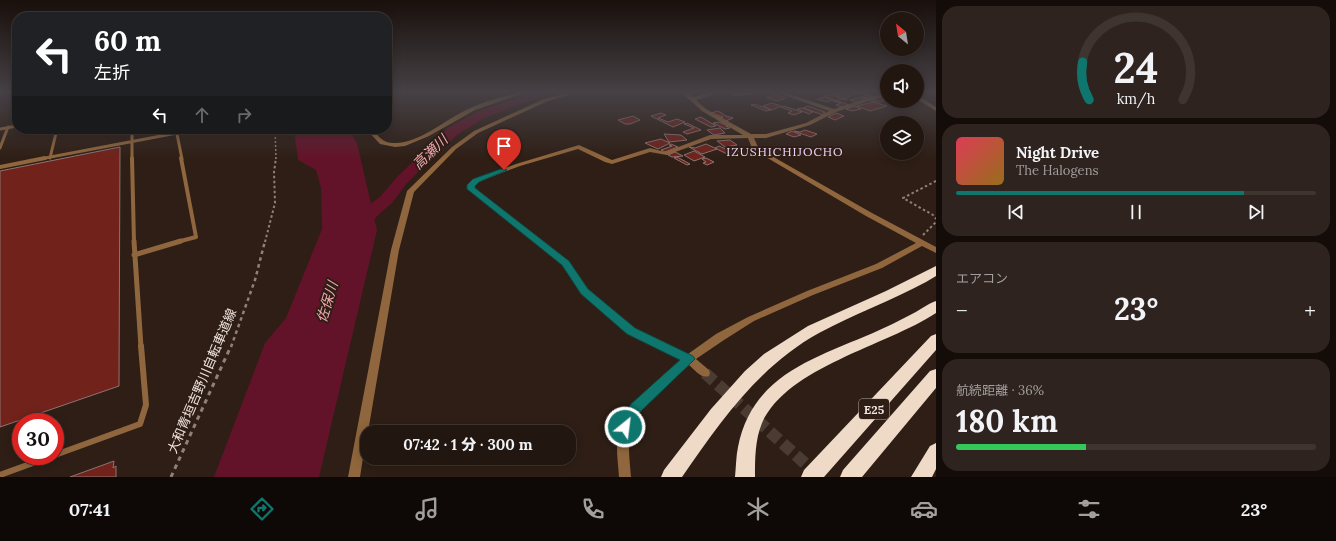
<!DOCTYPE html>
<html lang="ja">
<meta charset="utf-8">
<style>
body{margin:0;font-family:Lora,"Noto Sans JP",serif;background:#2e231e;color:#f1f3f6;height:100vh;display:flex;flex-direction:column;font-size:15px;white-space:nowrap}
*{box-sizing:border-box;margin:0}
p{font-size:13px;color:#a29f9f}
.icon{flex:none;width:22px;height:22px;fill:none;stroke:currentColor;stroke-width:2;stroke-linecap:round;stroke-linejoin:round}
.map{position:relative;flex:1;overflow:hidden}
.details{display:flex;flex-direction:column;gap:6px;padding:6px;background:#130c09;width:400px}
.details>*{flex:none}
.top-card{position:absolute;left:12px;top:12px;width:380px;height:122px;border-radius:16px;box-shadow:0 2px 10px #0003,0 0 0 1px #3f3530;background:#202124;color:#fff;overflow:hidden}
.needle{width:26px;rotate:330deg}
.tools{position:absolute;left:880px;top:12px;display:grid;gap:8px}
.tools a{display:grid;place-items:center;width:44px;height:44px;border-radius:50%;background:#221610;box-shadow:0 2px 10px #0003,0 0 0 1px #3f3530;font-size:20px}
.speed{position:absolute;left:12px;top:413px;display:flex;gap:8px;font-size:20px;font-weight:700;text-align:center}
.speed>*{display:grid;place-content:center;width:52px;height:52px;border-radius:50%;background:#221610;box-shadow:0 2px 10px #0003,0 0 0 1px #3f3530;line-height:1}
.speed .limit{border:6px solid #d22;background:#fff;color:#111}
.pin{position:absolute;display:grid;place-items:center;width:34px;height:34px;color:#fff;margin:-41px -17px;border-radius:50% 50% 50% 0;rotate:-45deg;box-shadow:0 0 4px #0007}
.pin .icon{rotate:45deg}
.me{position:absolute;width:44px;margin:-22px;rotate:29deg;stroke-linejoin:round;filter:drop-shadow(0 0 3px #0008)}
.turn{display:flex;align-items:center;gap:14px;height:84px;padding:0 16px;font-size:18px}
.turn .icon{width:52px;height:52px;stroke-width:2.5}
.turn b{display:block;font-size:28px;line-height:34px}
.lanes{display:flex;align-items:center;height:38px;padding:0 16px;background:#0003;justify-content:center;gap:20px;direction:ltr}
.lanes .off{opacity:.35}
.big{font-size:30px;font-weight:800;line-height:1.1}
.details .tile{flex:1;display:flex;flex-direction:column;justify-content:center;gap:6px;min-width:0;padding:0 14px;border-radius:16px;background:#2e231e}
.details .dial{align-items:center;gap:0}
.dial svg{height:104px;overflow:visible;fill:none;stroke:#3f3530;stroke-width:7;stroke-linecap:round;text-anchor:middle}
.dial text{fill:#f1f3f6;stroke:none}
.song{display:flex;align-items:center;gap:12px}
.cover{width:48px;height:48px;border-radius:6px;background:linear-gradient(135deg,hsl(350 70% 55%),hsl(40 70% 35%))}
.played{height:4px;border-radius:2px;background:linear-gradient(90deg,#0f766e 80%,#3f3530 80%)}
.keys{display:flex;justify-content:space-around;direction:ltr}
.heat{display:flex;justify-content:space-between;align-items:center;font-size:22px;direction:ltr}
.charge{height:6px;border-radius:3px;background:linear-gradient(90deg,#34c759 36%,#3f3530 0)}
.trip{position:absolute;left:360px;top:425px;width:216px;height:40px;border-radius:16px;background:#221610;box-shadow:0 2px 10px #0003,0 0 0 1px #3f3530;font-weight:800;line-height:40px;text-align:center}
.tabs{display:flex;height:64px;justify-content:space-around;align-items:center;background:#0e0906;color:#a29f9f}
.tabs .icon{width:28px;height:28px}
.tabs .selected{color:#0f766e}
.tabs b{font-size:18px;color:#f1f3f6}
main{display:flex;flex:1;min-height:0}
.map>svg:first-child{display:block}
.water{fill:#631329}
.lines{fill:none;stroke-linecap:round;stroke-linejoin:round}
.river{fill:#631329;fill-rule:evenodd}
.building{fill:#71221b;stroke:#8d7572}
.minor-tunnel{stroke:#4b3c33;stroke-width:12;stroke-dasharray:12 5.5;stroke-linecap:butt}
.path-far3{stroke:#8f817a;stroke-width:1.5;stroke-dasharray:2 2;stroke-linecap:butt}
.path-far2{stroke:#8f817a;stroke-width:2;stroke-dasharray:2.5 2.5;stroke-linecap:butt}
.path-far1{stroke:#8f817a;stroke-width:2.5;stroke-dasharray:3.5 3.5;stroke-linecap:butt}
.path{stroke:#8f817a;stroke-width:3;stroke-dasharray:4.5 4.5;stroke-linecap:butt}
.service-far3{stroke:#8f663d;stroke-width:3}
.service-far2{stroke:#8f663d;stroke-width:4}
.service-far1{stroke:#8f663d;stroke-width:5}
.service{stroke:#8f663d;stroke-width:6}
.minor{fill:#8f663d;fill-rule:evenodd}
.motorway{fill:#efdac7;fill-rule:evenodd}
.route{fill:#0f766e;stroke:#0a4d48}
.labels{text-anchor:middle;dominant-baseline:central;stroke-width:4;stroke-linejoin:round;paint-order:stroke}
.far-neighbourhood-label{font-size:12px;letter-spacing:1px;fill:#efd4fb;stroke:#2e1e15}
.shield{fill:#2e1e15;stroke:#b6a9a2;stroke-width:1}
.shield-label{font-size:12px;font-weight:bold;fill:#f0e4df}
.street-label{font-size:13px;fill:#f0e4df;stroke:#2e1e15}
.water-label{font-size:14px;font-style:italic;fill:#f1a9b2;stroke:#2e1e15}
</style>
<main>
<div class="map">
<svg width="936" height="477" viewBox="0 0 936 477">
<rect width="100%" height="100%" fill="#2e1e15"/>
<path class="water" d="M294 129H349L357 143 377 230 319 477H214L265 343 286 318 322 229 321 188 316 170 298 160Z"/>
<g class="lines">
<path class="river" d="M530 93H545L543 95 485 118 458 134 407 183 392 203 379 214 363 232 357 233 351 232 348 228 367 206 380 197 397 177 448 128 477 112Z"/>
</g>
<path class="building" d="M835 93H841L851 96 844 99 831 94Z
M849 93H862L873 96 867 98 862 97 866 95 859 93 854 94Z
M776 94 785 98 778 101 767 98Z
M831 94 847 100 841 99 836 101 824 96Z
M882 96 887 98 881 102 871 101Z
M824 97 833 100 827 102 817 99Z
M861 97 866 99 856 102 850 100Z
M833 101H838L849 105 842 107 836 105 841 103Z
M873 102 887 106 870 111 857 106Z
M772 103 781 106 772 110 763 106Z
M755 104 768 109 771 110 766 111 751 105Z
M784 106 802 112 794 115 788 113 792 111 781 107Z
M808 106 825 112 823 113H825L823 115 803 108Z
M855 106 861 109 852 111 846 109Z
M802 108 813 112 809 114 797 109Z
M718 111 726 116 733 118 726 121 719 118 723 117 711 113Z
M661 113 666 115 658 118 668 122 677 119 685 122 673 127 651 116Z
M836 113 844 116 835 120 828 117Z
M633 116 640 120 630 124H625L618 120Z
M701 117 716 126 711 127 695 119Z
M719 122 728 126H726L730 128 725 129 713 123Z
M687 123 701 130 687 134 683 132 694 128 684 124Z
M720 128 725 133 714 135 707 130Z
M805 130 817 134 811 137 794 131 800 132Z
M792 131 801 135 794 137 786 134Z
M664 134 681 135 687 140 669 142Z
M661 139 670 143 658 149 645 143Z
M730 140 737 145 725 147 717 141Z
M671 144 678 147 665 152 661 150 672 146 669 145Z
M706 144 717 149 702 154 689 147 695 148Z
M719 146 730 151 733 153 729 155 715 148Z
M120 147 119 386 0 427V171Z
M740 147 744 150 733 152 731 150H732L731 149Z
M694 151 705 157 694 161 684 155Z
M675 152 683 156 672 157 668 155Z
M677 157 690 164 687 165 674 158Z
M706 158 714 162 707 165 703 163 706 162 702 159Z
M114 461 113 468 116 466V477H70Z"/>
<g class="lines">
<path class="minor-tunnel" d="M705 373 820 477"/>
<path class="path-far3" d="M275 129 276 159"/>
<path class="path-far2" d="M936 181 903 198 933 215 936 219
M923 235 936 222
M265 242 275 203 274 172 276 158"/>
<path class="path-far1" d="M231 347 255 280 265 241"/>
<path class="path" d="M171 477 231 346"/>
<path class="service-far3" d="M0 129 17 126
M132 129V159
M176 129 182 159
M0 148 8 127
M50 158 57 129
M40 159 177 133"/>
<path class="service-far2" d="M132 158 134 242
M0 167 45 158
M177 242 196 237 181 158"/>
<path class="service-far1" d="M134 241 141 347
M134 255 181 241"/>
<path class="service" d="M55 455 140 424 146 405 141 346
M0 475 52 456"/>
<path class="minor" d="M518 93H525L475 110 429 136 405 146 395 147 380 144 366 129H372C379 137 383 143 394 143 418 144 445 120 466 110 482 102 500 97 518 93Z
M568 93H575L548 101 478 133 456 149 414 192 399 250 368 432H367L360 477H348L391 250 407 191 452 147 474 131 544 99Z
M682 93H688L693 97 709 93H715V94L696 100 706 109 751 134H766L806 123 829 111 781 94V93H787L834 109 883 93H887V95L836 112 810 125 766 138H754L758 147 763 151 872 213 936 247V253L922 246 882 268 813 295 754 321 724 340 696 359 709 370 710 373 709 376C701 379 695 370 689 365 674 379 636 410 631 428 627 441 630 463 631 477H619C618 461 615 444 619 428 624 406 664 375 681 360L628 334 582 294 562 265 469 190 468 185 474 180 516 164 579 145 612 160 650 148 665 152 710 135H743L702 111ZM748 138 752 148 759 153 866 216 916 243 876 264 807 291 748 317 716 334 688 354 634 328 588 290 568 261 475 188 474 186 478 182 520 166 578 149 605 162 612 164 650 152 667 155 711 139Z
M735 93H753L750 95 733 96V94Z
M917 95 936 107V111L917 99Z"/>
<path class="motorway" d="M936 266V276L926 282C891 301 854 314 819 333 759 366 720 422 682 477H661L664 470 711 409 745 371 764 354 808 326 886 291Z
M936 301V313C886 346 787 367 762 423 755 440 755 459 755 477H735C736 467 736 456 738 447 752 375 815 358 873 333 886 327 899 321 912 314 920 310 927 304 936 301Z
M936 334V350L824 477H801L804 470 931 336Z
M936 369V388L862 477H840L843 470 930 371Z
M936 443V469L932 477H911L930 446Z"/>
</g>
<linearGradient id="sky" x2="0" y2="1"><stop stop-color="#19100c"/><stop offset="0.58" stop-color="#464146"/><stop offset="1" stop-color="#464146" stop-opacity="0"/></linearGradient>
<rect width="936" height="159" fill="url(#sky)"/>
<path class="route" d="M501 169 507 170 479 182 475 186V188L569 261 588 289 635 328 693 356 695 359 640 412 630 431 625 433 621 431 619 427 631 404 680 360 627 334 581 294 562 265 467 189V185L473 179Z"/>
<g class="labels">
<g class="far-neighbourhood-label">
<text x="785" y="151">IZUSHICHIJOCHO</text>
</g>
<rect class="shield" x="859" y="399" width="30" height="20" rx="3"/>
<g class="shield-label">
<text x="874" y="409">E25</text>
</g>
<g class="street-label">
<text transform="translate(202 381) rotate(-67)">大和青垣吉野川自転車道線</text>
</g>
<g class="water-label">
<text transform="translate(430 152) rotate(-44)">高瀬川</text>
<text transform="translate(327 302) rotate(-73)">佐保川</text>
</g>
</g>
</svg>
<div class="tools">
<a><svg class="needle" viewBox="-14 -14 28 28"><path d="M0-13l5 13h-10z" fill="#e53935"/><path d="M0 13l5-13h-10z" fill="#a29f9f"/></svg></a>
<a><svg class="icon" aria-label="sound" viewBox="0 0 24 24"><path d="M4 9h4l5-4v14l-5-4H4zM17 9q2 3 0 6"/></svg></a>
<a><svg class="icon" aria-label="layers" viewBox="0 0 24 24"><path d="M12 4l9 5-9 5-9-5zM3 14l9 5 9-5"/></svg></a>
</div>
<div class="speed"><div class="limit">30</div></div>
<div class="pin" style="left:504px;top:170px;background:#d93025"><svg class="icon" aria-label="arrive" viewBox="0 0 24 24"><path d="M6 21V4h12l-3 4 3 4H6"/></svg></div>
<svg class="me" style="left:625px;top:427px" viewBox="-20 -20 40 40"><circle r="17" fill="#0f766e" stroke="#fff" stroke-width="3"/><path d="M0-11L8 9 0 5-8 9z" fill="#fff"/></svg>
<div class="trip">07:42 · 1 分 · 300 m</div>
<div class="top-card">
<div class="turn"><svg class="icon" aria-label="left" viewBox="0 0 24 24"><path d="M17 20v-9H6M10 6l-5 5 5 5"/></svg><div><b>60 m</b>左折</div></div>
<div class="lanes"><svg class="icon" aria-label="left" viewBox="0 0 24 24"><path d="M17 20v-9H6M10 6l-5 5 5 5"/></svg><svg class="icon off" aria-label="ahead" viewBox="0 0 24 24"><path d="M12 20V5M6 11l6-6 6 6"/></svg><svg class="icon off" aria-label="right" viewBox="0 0 24 24"><path d="M7 20v-9h11M14 6l5 5-5 5"/></svg></div>
</div>
</div>
<section class="details">
<div class="tile dial"><svg viewBox="0 0 100 80">
<path d="M14 69A42 42 0 1 1 86 69"/>
<path d="M14 69A42 42 0 0 1 9 40" stroke="#0f766e"/>
<text x="50" y="56" font-size="32" font-weight="700">24</text>
<text x="50" y="72" font-size="11">km/h</text>
</svg></div>
<div class="tile">
<div class="song"><i class="cover"></i><div><b>Night Drive</b><p>The Halogens</p></div></div>
<div class="played"></div>
<div class="keys"><svg class="icon" aria-label="previous" viewBox="0 0 24 24"><path d="M18 5L8 12l10 7zM5 5v14"/></svg><svg class="icon" aria-label="pause" viewBox="0 0 24 24"><path d="M8 5v14M16 5v14"/></svg><svg class="icon" aria-label="next" viewBox="0 0 24 24"><path d="M6 5l10 7-10 7zM19 5v14"/></svg></div>
</div>
<div class="tile"><p>エアコン</p>
<div class="heat"><a>−</a><b class="big">23°</b><a>+</a></div>
</div>
<div class="tile"><p>航続距離 · 36%</p><b class="big">180 km</b><div class="charge"></div></div>
</section>
</main>
<nav class="tabs">
<b>07:41</b>
<svg class="icon selected" aria-label="directions" viewBox="0 0 24 24"><path d="M12 3l9 9-9 9-9-9zM9 14v-3h6M13 9l2 2-2 2"/></svg>
<svg class="icon" aria-label="music" viewBox="0 0 24 24"><path d="M9 18V5l10-2v13"/><circle cx="6" cy="18" r="3"/><circle cx="16" cy="16" r="3"/></svg>
<svg class="icon" aria-label="phone" viewBox="0 0 24 24"><path d="M5 4h4l2 5-3 2q2 4 5 5l2-3 5 2v4C11 20 4 13 5 4z"/></svg>
<svg class="icon" aria-label="climate" viewBox="0 0 24 24"><path d="M12 3v18M4 7l16 10M4 17L20 7"/></svg>
<svg class="icon" aria-label="car" viewBox="0 0 24 24"><path d="M5 17H2v-5l4-1 3-4h7l3 4 3 1v5h-3M9 17h6M6 11h13"/><circle cx="7" cy="17" r="2"/><circle cx="17" cy="17" r="2"/></svg>
<svg class="icon" aria-label="filters" viewBox="0 0 24 24"><path d="M4 7h16M4 17h16"/><circle cx="9" cy="7" r="2"/><circle cx="15" cy="17" r="2"/></svg>
<b>23°</b>
</nav>
